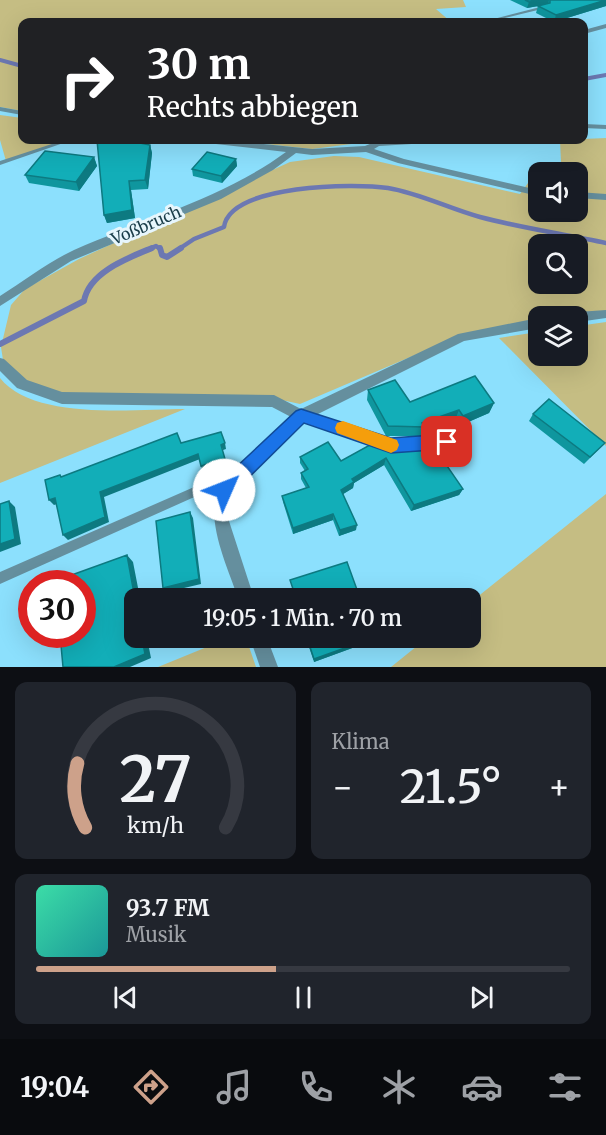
<!DOCTYPE html>
<html lang="de">
<meta charset="utf-8">
<style>
body{margin:0;font-family:Merriweather,serif;background:#20242c;color:#f1f3f6;height:100vh;display:flex;flex-direction:column;font-size:22px;white-space:nowrap}
*{box-sizing:border-box;margin:0}
p{font-size:20px;color:#9ea1a6}
.icon{flex:none;width:33px;height:33px;fill:none;stroke:currentColor;stroke-width:2;stroke-linecap:round;stroke-linejoin:round}
.map{position:relative;height:667px;overflow:hidden}
.panel{display:flex;flex-direction:column;gap:15px;padding:15px;background:#0d0f14;flex:1}
.panel>*{flex:none}
.banner{position:absolute;left:18px;top:18px;width:570px;height:126px;border-radius:12px;box-shadow:0 6px 24px #0002;background:#202124;color:#fff;overflow:hidden}
.controls{position:absolute;left:528px;top:162px;display:grid;gap:12px}
.controls a{display:grid;place-items:center;width:60px;height:60px;border-radius:12px;background:#171b24;box-shadow:0 6px 24px #0002;font-size:30px}
.speed{position:absolute;left:18px;top:570px;display:flex;gap:12px;font-size:30px;font-weight:700;text-align:center}
.speed>*{display:grid;place-content:center;width:78px;height:78px;border-radius:50%;background:#171b24;box-shadow:0 6px 24px #0002;line-height:1}
.speed .limit{border:9px solid #d22;background:#fff;color:#111}
.pin{position:absolute;display:grid;place-items:center;width:51px;height:51px;color:#fff;margin:-26px;border-radius:12px;box-shadow:0 3px 9px #0006}
.me{position:absolute;width:66px;margin:-33px;rotate:46deg;stroke-linejoin:round;filter:drop-shadow(0 0 4px #0008)}
.turn{display:flex;align-items:center;gap:21px;height:126px;padding:0 30px;font-size:27px}
.turn .icon{width:78px;height:78px;stroke-width:2.5}
.turn b{display:block;font-size:42px;line-height:51px}
.big{font-size:45px;font-weight:600;line-height:1.1}
.panel .tile{flex:1;display:flex;flex-direction:column;justify-content:center;gap:9px;min-width:0;padding:0 21px;border-radius:12px;background:#20242c}
.panel .dial{align-items:center;gap:0}
.dial svg{height:156px;overflow:visible;fill:none;stroke:#363941;stroke-width:7;stroke-linecap:round;text-anchor:middle}
.dial text{fill:#f1f3f6;stroke:none}
.song{display:flex;align-items:center;gap:18px}
.cover{width:72px;height:72px;border-radius:9px;background:linear-gradient(135deg,hsl(160 70% 55%),hsl(180 70% 35%))}
.played{height:6px;border-radius:3px;background:linear-gradient(90deg,#cda18a 45%,#363941 45%)}
.keys{display:flex;justify-content:space-around;direction:ltr}
.heat{display:flex;justify-content:space-between;align-items:center;font-size:33px;direction:ltr}
.panel .tiles{flex:1;display:grid;gap:15px;grid-template-columns:1fr 1fr}
.tile:last-child{grid-column:span 2}
.trip{position:absolute;left:124px;top:588px;width:357px;height:60px;border-radius:12px;background:#171b24;box-shadow:0 6px 24px #0002;font-weight:600;line-height:60px;text-align:center}
.menu{display:flex;height:96px;justify-content:space-around;align-items:center;background:#090b0e;color:#9ea1a6}
.menu .icon{width:42px;height:42px}
.menu .selected{color:#cda18a}
.menu b{font-size:27px;color:#f1f3f6}
.map>svg:first-child{display:block}
.green{fill:#c5bd83;fill-rule:evenodd}
.lines{fill:none;stroke-linecap:round;stroke-linejoin:round}
.stream-far2{stroke:#6c78b2;stroke-width:4}
.stream-far1{stroke:#6c78b2;stroke-width:4.5}
.stream{stroke:#6c78b2;stroke-width:6}
.service{fill:#658f9e;fill-rule:evenodd}
.minor{fill:#658f9e;fill-rule:evenodd}
.wall{fill:#0f969e}
.shaded-wall{fill:#0d7a81}
.building{fill:#12aeb8;stroke:#0d7a81;stroke-width:1.5}
.route{fill:#1a73e8;stroke:#114b97;stroke-width:1.5}
.slow{fill:#f59e0b}
.labels{text-anchor:middle;dominant-baseline:central;stroke-width:6;stroke-linejoin:round;paint-order:stroke}
.street-label{font-size:16px;fill:#1a3d49;stroke:#e7f6fc}
</style>
<div class="map">
<svg width="606" height="667" viewBox="0 0 606 667">
<rect width="100%" height="100%" fill="#8ce0fd"/>
<path class="green" d="M0 0H463L466 7 436 9 451 22H22V111L0 107Z
M0 115 22 118V140H65L6 161 0 140Z
M606 138V311L568 316H538V321L462 335 300 404 277 399 65 395 26 382 3 360 1 347 11 305 25 289 79 259 290 162 334 156 359 157 520 194 541 165 561 162 560 140ZM538 172H578V212H538ZM538 244H578V284H538Z
M228 140H383L312 149Z
M606 322V446L499 338 538 332V356H578V326Z
M0 378C34 421 135 409 185 409L0 483Z
M606 494V667H391L427 638H471V602Z
M229 638H246L256 667H158Z"/>
<g class="lines">
<path class="stream-far2" d="M0 60 22 66
M584 79 606 75"/>
<path class="stream-far1" d="M149 249 156 246 160 249
M179 249 194 239 224 227C230 184 356 183 388 188 419 193 450 209 480 217 521 228 564 234 606 243"/>
<path class="stream" d="M160 248 162 255 167 257 181 248
M0 344 84 301C89 272 128 258 152 248"/>
<path class="service" d="M544 6H546V8L488 22H482Z
M584 124 606 125V129L584 128Z
M64 140H72L0 165V161Z
M301 412 391 440 447 437 451 439 452 442 451 445 447 447 391 450 297 419 296 416 297 413Z
M201 484 224 485 228 486 230 490 228 494 224 495 201 494 0 584V572Z"/>
<path class="minor" d="M606 24V28L584 34V30Z
M0 107 22 111V115L0 111Z
M203 140H225L312 149 365 146 377 141 432 140 428 143 379 146 374 149 404 159 538 190V196L398 163 366 152 312 155 296 153 273 170 221 199 71 261 0 306V296C24 281 48 262 74 250 146 218 222 199 286 152L207 143Z
M578 192 606 194V200L578 198Z
M606 310V318L578 322V316H572L578 312Z
M538 318V328L464 341 306 420 231 493 229 521 254 598H238C227 565 204 519 219 485L291 417 272 407 62 404 17 388 0 371V358L4 359 27 380 62 392 274 395 301 409 458 334Z
M250 638H267L278 667H260Z"/>
</g>
<path class="wall" d="M510 0H606V6L554 22 536 13 538 6H539L527 8Z
M97 140H146L147 144 150 145 152 153 148 189 131 190 135 218 107 223 104 215Z
M94 157 97 166 79 191 29 183 25 175Z
M236 159 237 166 222 183 193 176 192 169Z
M368 390 410 402 494 403 489 413 459 426 455 420 422 431 421 436H386L367 400Z
M533 414 605 443 584 464 529 421Z
M377 441 463 489 459 495 411 511 384 465 354 483 353 488 343 494 356 530 339 536 333 520 293 534 283 502 282 496 306 488 301 479V473L305 471 300 463V457L341 461Z
M306 638H354L355 647 314 662Z"/>
<path class="shaded-wall" d="M538 0H549L548 4 527 8 529 2Z
M606 0V6L554 22 556 15Z
M143 140H146L147 144 140 143Z
M150 145 152 153 148 189 145 180Z
M94 157 97 166 79 191 76 182Z
M236 159 237 166 222 183 221 176Z
M129 181 131 190 135 218 107 223 104 215Z
M494 403 489 413 459 426 463 416Z
M459 410 455 420 422 431 424 427 422 423Z
M225 443 226 449 223 450 221 445Z
M198 454 200 459 104 497 109 522 68 540 63 535 100 492Z
M386 458 384 465 354 483 353 488 340 496 341 490 352 479Z
M225 459 226 465 203 472 201 466Z
M463 489 459 495 411 511 414 505Z
M55 498 60 503 54 505 49 500Z
M9 501 15 507 21 544 0 552V544Z
M190 512 193 518 201 584 167 592 163 588Z
M333 514V520L293 534V528Z
M357 525 356 530 339 536 340 530Z
M127 555 133 562 140 598H135Z
M142 638H147L151 658 130 667H114Z
M356 644 355 647 314 662V659Z"/>
<path class="building" d="M525 0H538L529 2Z
M550 0H606L556 15 538 6 550 3Z
M97 140H143L140 143 150 145 145 180 129 181 132 210 104 215Z
M45 151 94 157 76 182 25 175Z
M207 152 236 159 221 176 192 169Z
M475 376 494 403 463 416 459 410 422 423 424 427 388 426 368 390 395 380 410 402Z
M549 399 605 443 590 457 533 414Z
M221 432 225 443 221 445 225 459 201 466 198 454 100 492 105 517 63 535 55 498 49 500 45 480 60 475 61 477 177 433 181 443Z
M377 441 393 446 432 444 463 489 414 505 386 458 352 479 354 482 341 490 357 525 340 530 333 514 293 528 282 496 309 487 301 473 308 469 300 457 328 442 341 461Z
M9 501 15 539 0 544V504Z
M190 512 199 579 163 588 156 521Z
M127 555 135 599V638H142L145 654 114 667H63L60 634H82V584H56L55 581Z
M347 562 360 598H296L290 580Z
M307 638H354L356 644 314 659Z"/>
<path class="route" d="M301 409 391 438 447 434 453 437 455 442 453 447 447 449 391 453 304 423 230 496 224 498 218 496 215 490 218 484 296 411Z"/>
<path class="slow" d="M343 421 397 440 399 445 397 450 391 453 337 433 335 428 337 423Z"/>
<g class="labels">
<g class="street-label">
<text transform="translate(146 225) rotate(-23)">Voßbruch</text>
</g>
</g>
</svg>
<div class="controls">
<a><svg class="icon" aria-label="sound" viewBox="0 0 24 24"><path d="M4 9h4l5-4v14l-5-4H4zM17 9q2 3 0 6"/></svg></a>
<a><svg class="icon" aria-label="search" viewBox="0 0 24 24"><circle cx="10" cy="10" r="6"/><path d="M15 15l6 6"/></svg></a>
<a><svg class="icon" aria-label="layers" viewBox="0 0 24 24"><path d="M12 4l9 5-9 5-9-5zM3 14l9 5 9-5"/></svg></a>
</div>
<div class="speed"><div class="limit">30</div></div>
<div class="pin" style="left:447px;top:442px;background:#d93025"><svg class="icon" aria-label="arrive" viewBox="0 0 24 24"><path d="M6 21V4h12l-3 4 3 4H6"/></svg></div>
<svg class="me" style="left:224px;top:490px" viewBox="-20 -20 40 40"><circle r="19" fill="#fff"/><path d="M0-13L10 11 0 6-10 11z" fill="#1a73e8"/></svg>
<div class="trip">19:05 · 1 Min. · 70 m</div>
<div class="banner">
<div class="turn"><svg class="icon" aria-label="right" viewBox="0 0 24 24"><path d="M7 20v-9h11M14 6l5 5-5 5"/></svg><div><b>30 m</b>Rechts abbiegen</div></div>
</div>
</div>
<section class="panel">
<div class="tiles">
<div class="tile dial"><svg viewBox="0 0 100 80">
<path d="M14 69A42 42 0 1 1 86 69"/>
<path d="M14 69A42 42 0 0 1 10 36" stroke="#cda18a"/>
<text x="50" y="56" font-size="32" font-weight="700">27</text>
<text x="50" y="72" font-size="11">km/h</text>
</svg></div>
<div class="tile"><p>Klima</p>
<div class="heat"><a>−</a><b class="big">21.5°</b><a>+</a></div>
</div>
<div class="tile">
<div class="song"><i class="cover"></i><div><b>93.7 FM</b><p>Musik</p></div></div>
<div class="played"></div>
<div class="keys"><svg class="icon" aria-label="previous" viewBox="0 0 24 24"><path d="M18 5L8 12l10 7zM5 5v14"/></svg><svg class="icon" aria-label="pause" viewBox="0 0 24 24"><path d="M8 5v14M16 5v14"/></svg><svg class="icon" aria-label="next" viewBox="0 0 24 24"><path d="M6 5l10 7-10 7zM19 5v14"/></svg></div>
</div>
</div>
</section>
<nav class="menu">
<b>19:04</b>
<svg class="icon selected" aria-label="directions" viewBox="0 0 24 24"><path d="M12 3l9 9-9 9-9-9zM9 14v-3h6M13 9l2 2-2 2"/></svg>
<svg class="icon" aria-label="music" viewBox="0 0 24 24"><path d="M9 18V5l10-2v13"/><circle cx="6" cy="18" r="3"/><circle cx="16" cy="16" r="3"/></svg>
<svg class="icon" aria-label="phone" viewBox="0 0 24 24"><path d="M5 4h4l2 5-3 2q2 4 5 5l2-3 5 2v4C11 20 4 13 5 4z"/></svg>
<svg class="icon" aria-label="climate" viewBox="0 0 24 24"><path d="M12 3v18M4 7l16 10M4 17L20 7"/></svg>
<svg class="icon" aria-label="car" viewBox="0 0 24 24"><path d="M5 17H2v-5l4-1 3-4h7l3 4 3 1v5h-3M9 17h6M6 11h13"/><circle cx="7" cy="17" r="2"/><circle cx="17" cy="17" r="2"/></svg>
<svg class="icon" aria-label="filters" viewBox="0 0 24 24"><path d="M4 7h16M4 17h16"/><circle cx="9" cy="7" r="2"/><circle cx="15" cy="17" r="2"/></svg>
</nav>
